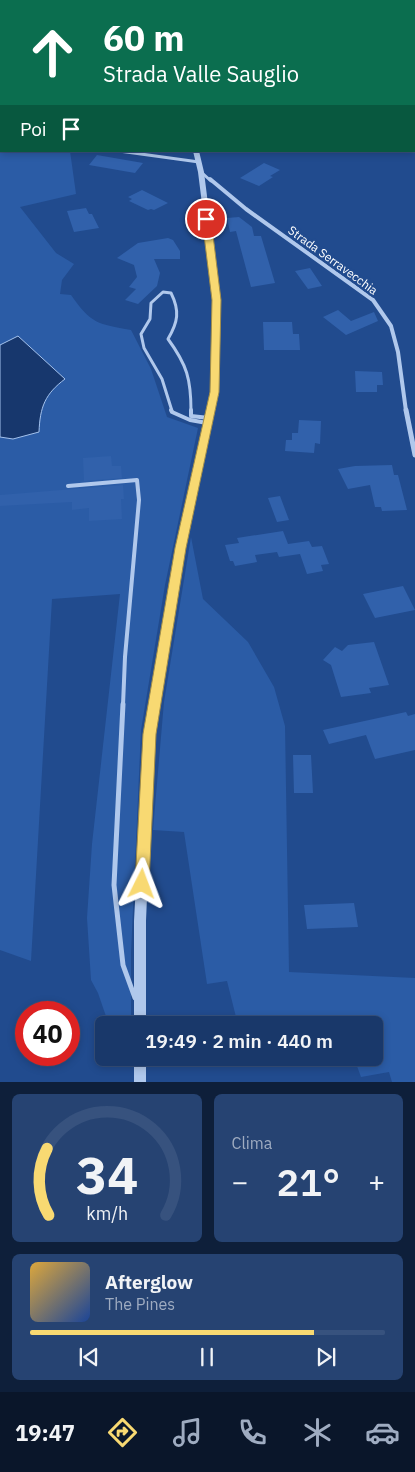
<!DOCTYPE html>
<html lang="it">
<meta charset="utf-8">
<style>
body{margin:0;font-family:"IBM Plex Sans",sans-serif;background:#264372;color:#f1f3f6;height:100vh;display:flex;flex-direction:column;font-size:19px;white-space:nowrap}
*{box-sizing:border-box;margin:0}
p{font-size:16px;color:#9facc1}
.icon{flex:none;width:28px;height:28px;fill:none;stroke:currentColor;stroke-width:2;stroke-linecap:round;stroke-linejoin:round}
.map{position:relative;height:1082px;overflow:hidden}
.drawer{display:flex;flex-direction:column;gap:12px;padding:12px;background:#0e1f3a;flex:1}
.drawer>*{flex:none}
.top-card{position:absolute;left:0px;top:0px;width:415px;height:152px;box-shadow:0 2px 8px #0003,0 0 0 1px #37527e;background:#0b6e4f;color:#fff;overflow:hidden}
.speed{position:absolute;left:15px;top:1001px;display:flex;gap:10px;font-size:25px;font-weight:700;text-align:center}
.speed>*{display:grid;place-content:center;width:65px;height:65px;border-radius:50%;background:#19386a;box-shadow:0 2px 8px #0003,0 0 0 1px #37527e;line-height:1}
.speed .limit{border:8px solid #d22;background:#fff;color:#111}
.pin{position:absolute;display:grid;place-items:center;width:42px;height:42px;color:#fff;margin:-21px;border:2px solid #fff;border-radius:50%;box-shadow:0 1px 5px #0007}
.me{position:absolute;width:55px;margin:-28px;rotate:3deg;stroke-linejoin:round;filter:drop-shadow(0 0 4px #0008)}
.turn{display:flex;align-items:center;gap:18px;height:105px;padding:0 20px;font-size:22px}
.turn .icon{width:65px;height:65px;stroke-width:2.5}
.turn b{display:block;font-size:35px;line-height:42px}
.then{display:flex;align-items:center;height:48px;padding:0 20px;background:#0003;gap:10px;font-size:19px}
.big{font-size:38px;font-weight:600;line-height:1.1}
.drawer .card{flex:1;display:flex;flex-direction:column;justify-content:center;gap:8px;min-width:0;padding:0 18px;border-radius:8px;background:#264372}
.drawer .dial{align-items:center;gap:0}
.dial svg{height:130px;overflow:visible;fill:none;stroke:#37527e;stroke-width:7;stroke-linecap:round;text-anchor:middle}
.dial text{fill:#f1f3f6;stroke:none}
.song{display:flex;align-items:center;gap:15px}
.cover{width:60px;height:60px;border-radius:8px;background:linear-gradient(135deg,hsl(40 70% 55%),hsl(220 70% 35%))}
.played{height:5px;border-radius:2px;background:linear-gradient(90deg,#f8d972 80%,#37527e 80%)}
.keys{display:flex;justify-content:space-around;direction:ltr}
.heat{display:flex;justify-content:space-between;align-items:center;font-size:28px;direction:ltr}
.drawer .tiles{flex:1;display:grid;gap:12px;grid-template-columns:1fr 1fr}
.card:last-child{grid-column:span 2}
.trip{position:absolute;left:95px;top:1016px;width:288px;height:50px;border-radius:8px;background:#19386a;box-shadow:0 2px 8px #0003,0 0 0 1px #37527e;font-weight:600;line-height:50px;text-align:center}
.tabs{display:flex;height:80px;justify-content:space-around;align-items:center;background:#0a162a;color:#9facc1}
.tabs .icon{width:35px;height:35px}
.tabs .current{color:#f8d972}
.tabs b{font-size:22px;color:#f1f3f6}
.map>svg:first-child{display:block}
.green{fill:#2b5ca6}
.water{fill:#17376d;stroke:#a4c2ed}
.building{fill:#3161ab}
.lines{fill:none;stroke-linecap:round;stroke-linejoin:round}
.service-far2{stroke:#b0c8ec;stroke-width:3}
.service-far1{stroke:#b0c8ec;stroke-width:4}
.service{stroke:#b0c8ec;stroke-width:5}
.minor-far2{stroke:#b0c8ec;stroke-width:3}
.minor-far1{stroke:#b0c8ec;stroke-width:4}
.minor{stroke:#b0c8ec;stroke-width:5}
.tertiary{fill:#b0c8ec;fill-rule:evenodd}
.route{fill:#f8d972;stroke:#a18d4a}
.labels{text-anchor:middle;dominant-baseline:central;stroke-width:5;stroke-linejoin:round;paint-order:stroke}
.far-street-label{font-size:12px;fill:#fff;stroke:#214b8e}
</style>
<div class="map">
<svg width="415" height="1082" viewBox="0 0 415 1082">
<rect width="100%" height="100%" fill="#214b8e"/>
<path class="green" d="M0 34 1 151H70L76 194 20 207 56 253 74 264 62 280 60 294 71 295C91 324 98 324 131 330L151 369 167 417 198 428 165 585 141 730 131 953V1025H109L98 993 91 980 87 918 92 844 120 594 52 599 31 961 0 950Z
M191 537 203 599 248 642 274 687 285 726 289 972 415 978V1082H392L389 1072 361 1077 354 1058H374V1025H344L340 1016 256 1025H238L227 981 207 984 184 832 153 830 164 702Z"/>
<path class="water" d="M18 336 65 379C45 394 40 407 39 432L13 439 0 437V345Z"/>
<path class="building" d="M97 155 143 163 135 173 89 165Z
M264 163 280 170 270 176 273 177 259 186 240 178Z
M142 190 168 203 154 210 151 209 148 210 129 201 132 199 128 197Z
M86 208 89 214H92L99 228 74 232 67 211Z
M239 217 252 227 254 236H261L275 283 251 287 236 231 230 232 227 218Z
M168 238 173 240 180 251V259H154L160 273 157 286 138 304 125 300 136 289 129 287 137 277 134 265 117 258 138 243Z
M310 268 322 286 308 289 295 271Z
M338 310 351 321 374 312 378 321 346 335 323 317Z
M263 322H292L293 334H299L300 350H264Z
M355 371 382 372 383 385H377V392H356Z
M299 420 321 421 320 444 315 443 314 453 285 451 286 440H292V433H298Z
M111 456 112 466H121L122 478 84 481 83 458Z
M392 465 394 475H398L407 510 382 511 381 507H375L370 485 348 489 338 469 355 466Z
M123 485 124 499H121L122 519 89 521V508L72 510V502L0 506V495Z
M280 496 289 520 277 522 268 498Z
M283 531 288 544 309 541 312 547 322 546 329 564 321 565 323 571 307 574 300 554 279 557 277 552 255 555 257 562 235 566 233 561H230L225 545 239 543 237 538Z
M403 586 415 610 375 618 363 594Z
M374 642 389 685 369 688 371 693 341 697 331 665 323 660 335 647 342 651 348 645Z
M406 712 408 716 415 714V750L375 759 366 735 329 744 323 730Z
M293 755H311L313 793H294Z
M354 903 358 927 307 929 304 905Z"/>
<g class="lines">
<path class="service-far2" d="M172 411 162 379 144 348 141 334 150 319 151 303 163 292 171 293C180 311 178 322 168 339 187 365 191 379 191 411"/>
<path class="service-far1" d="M171 410 172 412 190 420 207 423
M191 410V416L209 418
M68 486 137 480 139 500 125 657 123 705"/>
<path class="service" d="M123 704 114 885 123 965 135 998"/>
<path class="minor-far2" d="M119 151 199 162
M201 172 211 181"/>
<path class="minor-far1" d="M210 179 246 209 373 300 391 326 398 352 406 411"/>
<path class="minor" d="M406 410 415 455"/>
<path class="tertiary" d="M129 0H135V1H130Z
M193 151H199L204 172 220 300 219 392 185 548 154 734 146 921V1025H134V921L144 734 177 548 211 392 214 300 198 172Z
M134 1058H146V1082H134Z"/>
</g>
<path class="route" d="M206 217 211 219 221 300 219 392 186 548 156 734 149 884 147 889 142 891 137 889 135 884 143 734 175 548 210 392 212 300 202 219Z"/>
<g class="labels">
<g class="far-street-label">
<text transform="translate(333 260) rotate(36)">Strada Serravecchia</text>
</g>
</g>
</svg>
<div class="speed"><div class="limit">40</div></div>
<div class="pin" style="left:206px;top:219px;background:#d93025"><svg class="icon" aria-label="arrive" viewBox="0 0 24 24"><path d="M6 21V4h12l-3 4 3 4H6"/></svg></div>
<svg class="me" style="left:142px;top:884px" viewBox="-20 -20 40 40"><path d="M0-17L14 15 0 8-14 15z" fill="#f8d972" stroke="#fff" stroke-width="4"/></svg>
<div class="trip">19:49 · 2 min · 440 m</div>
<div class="top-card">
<div class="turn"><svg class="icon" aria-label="ahead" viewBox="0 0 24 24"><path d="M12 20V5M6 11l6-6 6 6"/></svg><div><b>60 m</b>Strada Valle Sauglio</div></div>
<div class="then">Poi<svg class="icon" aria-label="arrive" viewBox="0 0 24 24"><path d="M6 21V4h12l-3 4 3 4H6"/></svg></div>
</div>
</div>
<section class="drawer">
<div class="tiles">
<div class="card dial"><svg viewBox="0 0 100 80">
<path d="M14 69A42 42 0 1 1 86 69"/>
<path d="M14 69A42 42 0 0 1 13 28" stroke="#f8d972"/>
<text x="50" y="56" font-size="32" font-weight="700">34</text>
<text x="50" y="72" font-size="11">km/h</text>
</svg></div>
<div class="card"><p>Clima</p>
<div class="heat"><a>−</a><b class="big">21°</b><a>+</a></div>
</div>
<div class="card">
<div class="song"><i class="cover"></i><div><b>Afterglow</b><p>The Pines</p></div></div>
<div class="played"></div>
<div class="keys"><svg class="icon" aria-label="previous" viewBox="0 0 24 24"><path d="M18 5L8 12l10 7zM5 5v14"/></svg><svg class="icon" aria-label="pause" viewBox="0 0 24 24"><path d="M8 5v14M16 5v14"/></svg><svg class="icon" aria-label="next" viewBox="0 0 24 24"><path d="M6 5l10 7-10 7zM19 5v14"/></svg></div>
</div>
</div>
</section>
<nav class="tabs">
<b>19:47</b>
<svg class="icon current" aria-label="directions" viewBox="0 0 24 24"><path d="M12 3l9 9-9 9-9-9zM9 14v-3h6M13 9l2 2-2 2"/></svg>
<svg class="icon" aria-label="music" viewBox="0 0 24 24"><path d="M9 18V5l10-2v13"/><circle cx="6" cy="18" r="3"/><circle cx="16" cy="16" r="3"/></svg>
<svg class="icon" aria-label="phone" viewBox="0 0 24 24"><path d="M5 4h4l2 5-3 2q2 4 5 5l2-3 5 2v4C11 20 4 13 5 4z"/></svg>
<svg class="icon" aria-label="climate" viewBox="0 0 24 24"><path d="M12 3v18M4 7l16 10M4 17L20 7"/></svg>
<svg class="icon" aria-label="car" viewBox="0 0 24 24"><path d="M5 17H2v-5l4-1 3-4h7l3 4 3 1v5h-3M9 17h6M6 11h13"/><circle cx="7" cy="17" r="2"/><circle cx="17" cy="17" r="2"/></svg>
</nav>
